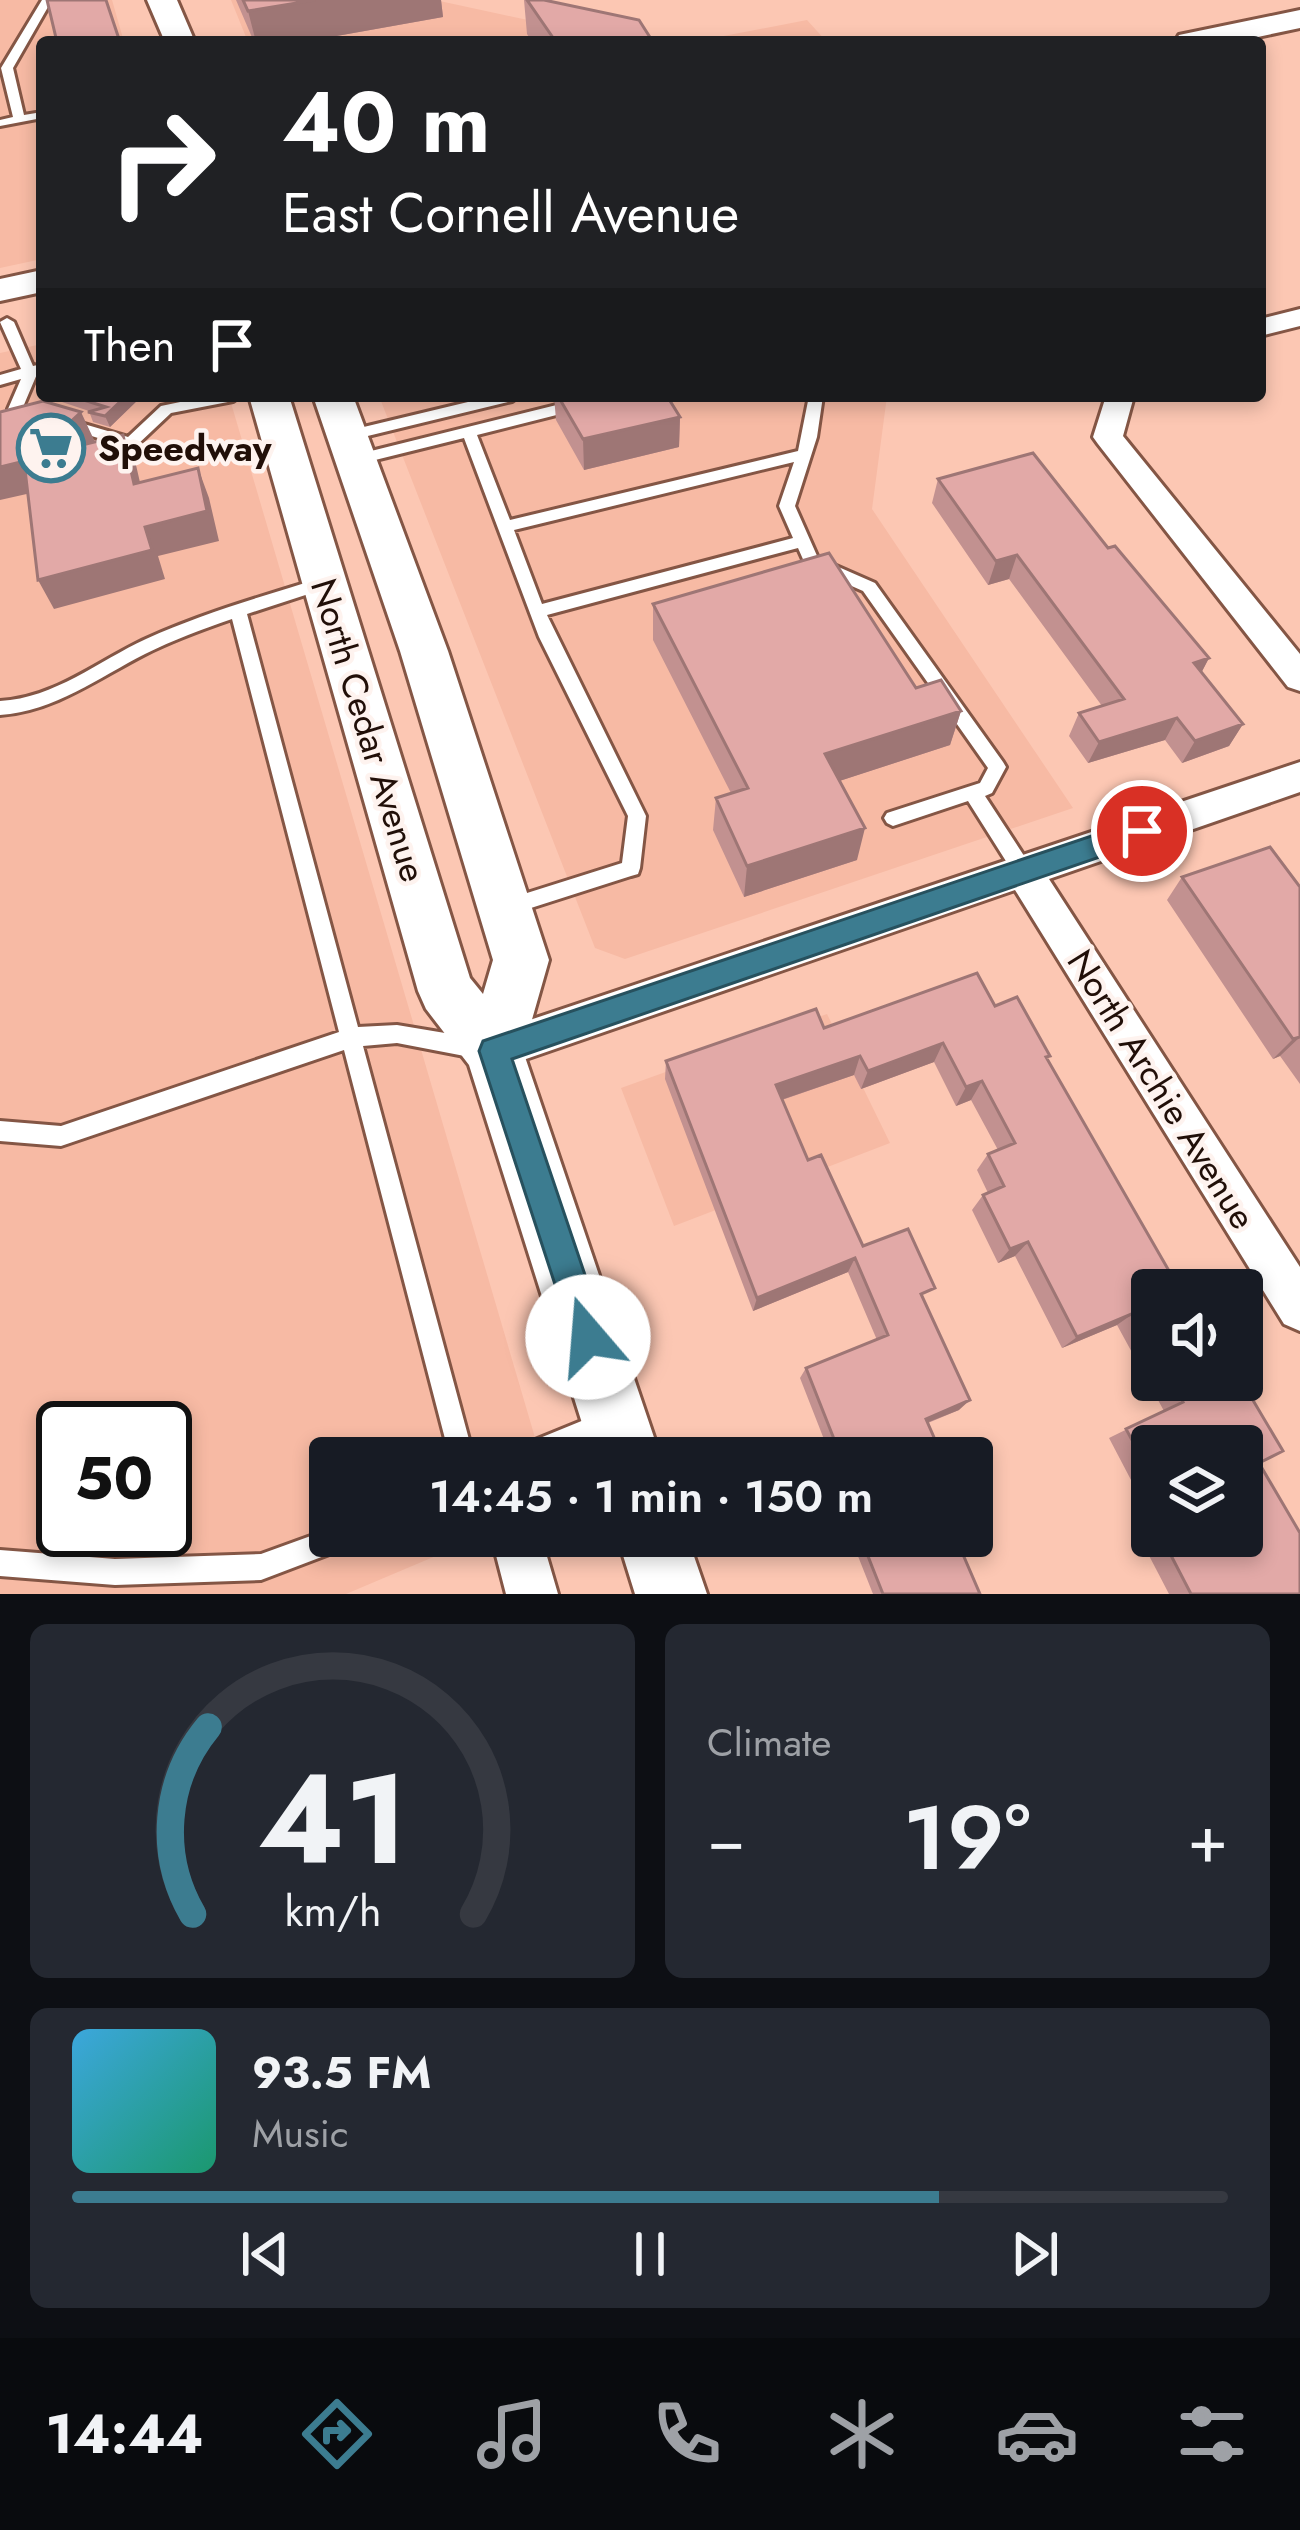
<!DOCTYPE html>
<meta charset="utf-8">
<style>
body{margin:0;font-family:Jost,sans-serif;background:#242831;color:#f1f3f6;height:100vh;display:flex;flex-direction:column;font-size:45px;white-space:nowrap}
*{box-sizing:border-box;margin:0}
p{font-size:39px;color:#9ea1a6}
.icon{flex:none;width:66px;height:66px;fill:none;stroke:currentColor;stroke-width:2;stroke-linecap:round;stroke-linejoin:round}
.map{position:relative;height:1594px;overflow:hidden}
.details{display:flex;flex-direction:column;gap:30px;padding:30px;background:#0d0f14;flex:1}
.details>*{flex:none}
.guide{position:absolute;left:36px;top:36px;width:1230px;height:366px;border-radius:12px;box-shadow:0 6px 18px #0003;background:#202124;color:#fff;overflow:hidden}
.buttons{position:absolute;left:1131px;top:1269px;display:grid;gap:24px}
.buttons a{display:grid;place-items:center;width:132px;height:132px;border-radius:12px;background:#171b24;box-shadow:0 6px 18px #0003;font-size:60px}
.speed{position:absolute;left:36px;top:1401px;display:flex;gap:24px;font-size:60px;font-weight:700;text-align:center}
.speed>*{display:grid;place-content:center;width:156px;height:156px;border-radius:50%;background:#171b24;box-shadow:0 6px 18px #0003;line-height:1}
.speed .limit{border:6px solid #111;border-radius:18px;background:#fff;color:#111}
.pin{position:absolute;display:grid;place-items:center;width:102px;height:102px;color:#fff;margin:-51px;border:6px solid #fff;border-radius:50%;box-shadow:0 3px 12px #0007}
.me{position:absolute;width:132px;margin:-66px;rotate:342deg;stroke-linejoin:round;filter:drop-shadow(0 0 9px #0008)}
.turn{display:flex;align-items:center;gap:42px;height:252px;padding:0 48px;font-size:54px}
.turn .icon{width:156px;height:156px;stroke-width:2.5}
.turn b{display:block;font-size:84px;line-height:102px}
.then{display:flex;align-items:center;height:114px;padding:0 48px;background:#0003;gap:24px;font-size:45px}
.big{font-size:90px;font-weight:600;line-height:1.1}
.details .widget{flex:1;display:flex;flex-direction:column;justify-content:center;gap:18px;min-width:0;padding:0 42px;border-radius:18px;background:#242831}
.details .dial{align-items:center;gap:0}
.dial svg{height:312px;overflow:visible;fill:none;stroke:#363941;stroke-width:7;stroke-linecap:round;text-anchor:middle}
.dial text{fill:#f1f3f6;stroke:none}
.song{display:flex;align-items:center;gap:36px}
.cover{width:144px;height:144px;border-radius:18px;background:linear-gradient(135deg,hsl(200 70% 55%),hsl(160 70% 35%))}
.played{height:12px;border-radius:6px;background:linear-gradient(90deg,#3c7c90 75%,#363941 75%)}
.keys{display:flex;justify-content:space-around;direction:ltr}
.heat{display:flex;justify-content:space-between;align-items:center;font-size:66px;direction:ltr}
.details .tiles{flex:1;display:grid;gap:30px;grid-template-columns:1fr 1fr}
.widget:last-child{grid-column:span 2}
.trip{position:absolute;left:309px;top:1437px;width:684px;height:120px;border-radius:12px;background:#171b24;box-shadow:0 6px 18px #0003;font-weight:600;line-height:120px;text-align:center}
.tabs{display:flex;height:192px;justify-content:space-around;align-items:center;background:#090b0e;color:#9ea1a6}
.tabs .icon{width:84px;height:84px}
.tabs .on{color:#3c7c90}
.tabs b{font-size:54px;color:#f1f3f6}
.map>svg:first-child{display:block}
.built{fill:#f7baa4;fill-rule:evenodd}
.lines{fill:none;stroke-linecap:round;stroke-linejoin:round}
.lane-casing{stroke:#845645;stroke-width:6}
.street-casing{stroke:#845645;stroke-width:6}
.secondary-casing{stroke:#845645;stroke-width:6}
.lane{fill:#fff;fill-rule:evenodd}
.street{fill:#fff;fill-rule:evenodd}
.secondary{fill:#fff;fill-rule:evenodd}
.wall{fill:#c29190}
.shaded-wall{fill:#9e7675}
.building{fill:#e2a9a7;stroke:#9e7675;stroke-width:3}
.route{fill:#3c7c90;stroke:#27515e;stroke-width:3}
.labels{text-anchor:middle;dominant-baseline:central;stroke-width:9;stroke-linejoin:round;paint-order:stroke}
.poi-label{font-size:36px;font-weight:bold;fill:#210f08;stroke:#fef3ef;text-anchor:start}
.street-label{font-size:36px;fill:#210f08;stroke:#fef3ef}
</style>
<div class="map">
<svg width="1300" height="1594" viewBox="0 0 1300 1594">
<rect width="100%" height="100%" fill="#fcc7b3"/>
<path class="built" d="M0 0H112L124 42H42V259L0 268Z
M231 0H435L630 42H248Z
M807 20 827 42H692L734 34Z
M42 344V396H229L541 1458H330V1536H483L346 1594H0V353ZM63 1428H165V1530H63Z
M379 396H887L872 509 1073 808 625 959 595 948Z
M827 1014 890 1143 674 1226 621 1088Z"/>
<g class="lines">
<defs>
<path id="lane" d="M42 0H52L13 68 24 115 42 112V118L0 126V120L13 117 1 68Z
M7 318 14 322 33 366 42 364V373L37 374 23 407 40 412V418L35 420 10 412 8 409 21 379 0 385V375L21 369 0 322Z
M209 396H240L233 401 171 413 136 446 131 448 62 427 60 424 67 419 128 437 161 406Z
M493 396H519L512 401 347 441 340 436 347 431Z
M593 396H619L612 401 477 435 510 520 798 451 809 396H823L817 437 795 506 818 558 875 583 1003 762 1006 767 992 793 985 796 1030 865 1032 871 1030 877 1023 879 1016 877 968 801 893 826 887 823 884 818 887 813 980 783 988 768 863 591 806 566 798 548 547 615 646 816 640 868 638 874 631 876 509 915 502 913 499 907 502 901 622 863 628 816 539 637 464 438 355 465 348 460 355 455ZM794 462 779 506 793 538 542 604 514 530Z
M324 577 332 583 330 587 247 614 358 1027 397 1025 475 1038 482 1041 485 1048 482 1055 475 1058 397 1043 363 1046 474 1458H450L344 1050 61 1146 0 1141V1121L61 1126 339 1032 232 619C203 629 173 640 145 654 98 678 55 711 0 715V701C55 698 98 661 146 639 203 613 264 596 324 577Z
M606 1411 614 1415 618 1423 614 1431 551 1458H510L513 1449Z
M330 1529V1536H356L353 1545 261 1580 115 1585 0 1576V1550L115 1559 261 1554Z"/>
<path id="street" d="M1300 309V326L1260 336V319Z
M1106 396H1134L1123 436 1300 654V691L1288 687 1098 444 1093 437Z
M1300 762V792L1049 879 1300 1267V1331L1284 1324 1015 890 494 1070 480 1065 474 1051 480 1037 494 1032Z
M491 1536H541L558 1594H506Z"/>
<path id="secondary" d="M147 0H177L195 42H165Z
M1300 10V28L1234 42H1175L1179 35Z
M42 270V292L0 301V279Z
M249 396H289L470 978 483 994 493 960 400 651 313 396H353L448 651 549 960 523 1051 661 1458H593L469 1065 426 1009 418 991Z
M617 1536H687L707 1594H635Z"/>
</defs>
<use href="#lane" class="lane-casing"/>
<use href="#street" class="street-casing"/>
<use href="#secondary" class="secondary-casing"/>
<use href="#lane" class="lane"/>
<use href="#street" class="street"/>
<use href="#secondary" class="secondary"/>
</g>
<path class="wall" d="M236 0H441L443 17 303 42H254Z
M524 0H544L653 42H532L527 34Z
M51 396H142L110 427 93 422 89 411 53 399Z
M554 396H667L680 417 679 447 584 470 556 420Z
M938 479 1108 548 1209 658 1201 673 1243 724 1229 746 1182 763 1165 740 1088 763 1069 736 1079 713 1102 706 1009 579 988 585 932 503Z
M653 604 916 688 961 711 950 745 839 781 857 860 744 897 713 830 716 798 731 793 653 640Z
M1182 877 1300 887V1084L1280 1056 1273 1059 1167 900Z
M995 1006 1047 1060 1152 1290V1380H1241L1259 1463 1300 1594H1169L1143 1544 1161 1536H1242L1152 1446V1520L1109 1438 1164 1411 1117 1325 1062 1348 1015 1256 998 1263 972 1210 983 1195 988 1193 977 1170 988 1154 998 1150 971 1100 956 1106 934 1062 861 1089 854 1075 782 1100 808 1160 863 1246 925 1301 959 1410 928 1423 943 1458H819L818 1456 827 1447 800 1378 806 1368 877 1340 848 1272 753 1311 665 1079 666 1061 824 1028Z
M850 1536H955L980 1594H873Z"/>
<path class="shaded-wall" d="M315 0H441L443 17 303 42H256L248 11Z
M126 396H142L110 427 105 416Z
M81 412 95 442 33 457Z
M680 417 679 447 584 470 583 439Z
M123 435 136 465 147 513 134 484Z
M24 461 40 491 0 500V467Z
M198 468 209 498 219 541 158 556 165 579 54 609 38 580 145 527Z
M1017 555 1009 579 988 585 996 561Z
M1209 658 1197 681 1194 663Z
M961 711 950 745 818 788 825 754Z
M1177 718 1165 740 1088 763 1099 742Z
M1243 724 1229 746 1182 763 1195 741Z
M865 828 857 860 744 897 747 866Z
M1300 1037 1280 1056 1273 1059 1293 1039Z
M943 1043 934 1062 861 1089 868 1071Z
M860 1056 854 1075 772 1103 776 1085Z
M982 1081 971 1100 956 1106 966 1087Z
M1028 1242 1015 1256 998 1263 1010 1249Z
M855 1258 848 1272 753 1311 757 1298Z
M1134 1313 1117 1325 1062 1348 1077 1337Z
M970 1400 959 1410 916 1427 926 1419Z"/>
<path class="building" d="M47 0H106L120 42H57Z
M243 0H315L248 11Z
M527 0H544L639 20 653 42H556Z
M71 396H126L105 416 88 412 106 407Z
M558 396H667L680 417 583 439Z
M43 401 81 412 33 457 123 435 134 484 198 468 207 511 145 527 152 550 38 580 24 461 0 467V412Z
M1033 453 1108 548 1115 546 1209 658 1194 663 1243 724 1195 741 1177 718 1099 742 1079 713 1124 699 1017 555 996 561 938 479Z
M829 553 916 688 941 680 961 711 825 754 865 828 747 866 716 798 748 788 653 604Z
M1270 847 1300 887V1037L1293 1039 1182 877Z
M977 973 995 1006 1017 997 1050 1056 1046 1057 1180 1290H1152V1345L1134 1313 1077 1337 1028 1242 1010 1249 983 1195 1004 1186 988 1154 1015 1143 982 1081 966 1087 943 1043 868 1071 860 1056 776 1085 808 1160 821 1155 863 1246 908 1229 935 1288 921 1294 970 1400 926 1419 943 1458H829L824 1448 836 1444 806 1368 888 1335 855 1258 757 1298 666 1061 816 1009 824 1028Z
M1171 1380H1241L1283 1451 1259 1463 1300 1533V1594H1191L1163 1540 1170 1536H1242V1446H1152V1477L1126 1429 1183 1402Z
M860 1536H955L980 1594H883Z"/>
<path class="route" d="M1142 819 1152 822 1156 831 1152 839 512 1059 606 1337 600 1349 588 1355 576 1349 479 1051 483 1041Z"/>
<defs>
<symbol id="supermarket-ring" viewBox="-11 -11 22 22"><circle r="9.5" fill="#fef3ef" stroke="#3c7c90" stroke-width="1.5"/><path d="M-6-5.5h2.5l.6 2H6L4.5 2H-2.5L-4.4-4H-6ZM-1.5 3.2a1.3 1.3 0 1 0 .1 0ZM3 3.2a1.3 1.3 0 1 0 .1 0Z" fill="#3c7c90"/></symbol>
</defs>
<g fill-rule="evenodd">
<use href="#supermarket-ring" x="13" y="410" width="76" height="76"/>
</g>
<g class="labels">
<g class="poi-label">
<text x="98" y="448">Speedway</text>
</g>
<g class="street-label">
<text transform="translate(369 730) rotate(73)">North Cedar Avenue</text>
<text transform="translate(1162 1089) rotate(58)">North Archie Avenue</text>
</g>
</g>
</svg>
<div class="buttons">
<a><svg class="icon" aria-label="sound" viewBox="0 0 24 24"><path d="M4 9h4l5-4v14l-5-4H4zM17 9q2 3 0 6"/></svg></a>
<a><svg class="icon" aria-label="layers" viewBox="0 0 24 24"><path d="M12 4l9 5-9 5-9-5zM3 14l9 5 9-5"/></svg></a>
</div>
<div class="speed"><div class="limit">50</div></div>
<div class="pin" style="left:1142px;top:831px;background:#d93025"><svg class="icon" aria-label="arrive" viewBox="0 0 24 24"><path d="M6 21V4h12l-3 4 3 4H6"/></svg></div>
<svg class="me" style="left:588px;top:1337px" viewBox="-20 -20 40 40"><circle r="19" fill="#fff"/><path d="M0-13L10 11 0 6-10 11z" fill="#3c7c90"/></svg>
<div class="trip">14:45 · 1 min · 150 m</div>
<div class="guide">
<div class="turn"><svg class="icon" aria-label="right" viewBox="0 0 24 24"><path d="M7 20v-9h11M14 6l5 5-5 5"/></svg><div><b>40 m</b>East Cornell Avenue</div></div>
<div class="then">Then<svg class="icon" aria-label="arrive" viewBox="0 0 24 24"><path d="M6 21V4h12l-3 4 3 4H6"/></svg></div>
</div>
</div>
<section class="details">
<div class="tiles">
<div class="widget dial"><svg viewBox="0 0 100 80">
<path d="M14 69A42 42 0 1 1 86 69"/>
<path d="M14 69A42 42 0 0 1 18 21" stroke="#3c7c90"/>
<text x="50" y="56" font-size="32" font-weight="700">41</text>
<text x="50" y="72" font-size="11">km/h</text>
</svg></div>
<div class="widget"><p>Climate</p>
<div class="heat"><a>−</a><b class="big">19°</b><a>+</a></div>
</div>
<div class="widget">
<div class="song"><i class="cover"></i><div><b>93.5 FM</b><p>Music</p></div></div>
<div class="played"></div>
<div class="keys"><svg class="icon" aria-label="previous" viewBox="0 0 24 24"><path d="M18 5L8 12l10 7zM5 5v14"/></svg><svg class="icon" aria-label="pause" viewBox="0 0 24 24"><path d="M8 5v14M16 5v14"/></svg><svg class="icon" aria-label="next" viewBox="0 0 24 24"><path d="M6 5l10 7-10 7zM19 5v14"/></svg></div>
</div>
</div>
</section>
<nav class="tabs">
<b>14:44</b>
<svg class="icon on" aria-label="directions" viewBox="0 0 24 24"><path d="M12 3l9 9-9 9-9-9zM9 14v-3h6M13 9l2 2-2 2"/></svg>
<svg class="icon" aria-label="music" viewBox="0 0 24 24"><path d="M9 18V5l10-2v13"/><circle cx="6" cy="18" r="3"/><circle cx="16" cy="16" r="3"/></svg>
<svg class="icon" aria-label="phone" viewBox="0 0 24 24"><path d="M5 4h4l2 5-3 2q2 4 5 5l2-3 5 2v4C11 20 4 13 5 4z"/></svg>
<svg class="icon" aria-label="climate" viewBox="0 0 24 24"><path d="M12 3v18M4 7l16 10M4 17L20 7"/></svg>
<svg class="icon" aria-label="car" viewBox="0 0 24 24"><path d="M5 17H2v-5l4-1 3-4h7l3 4 3 1v5h-3M9 17h6M6 11h13"/><circle cx="7" cy="17" r="2"/><circle cx="17" cy="17" r="2"/></svg>
<svg class="icon" aria-label="filters" viewBox="0 0 24 24"><path d="M4 7h16M4 17h16"/><circle cx="9" cy="7" r="2"/><circle cx="15" cy="17" r="2"/></svg>
</nav>
